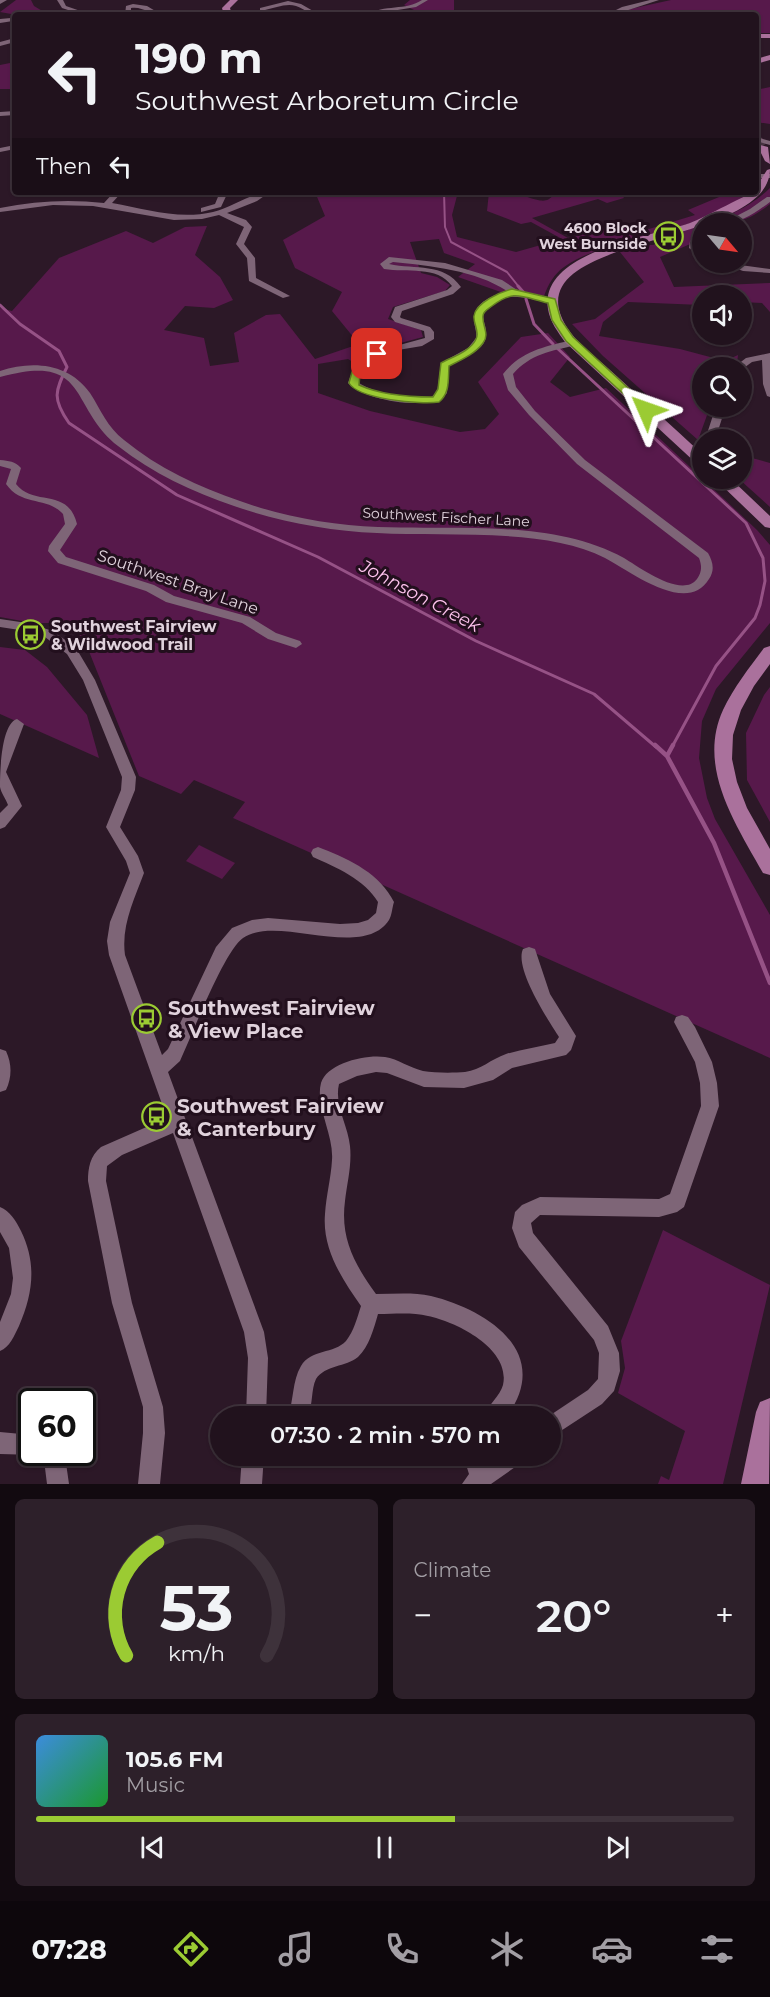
<!DOCTYPE html>
<meta charset="utf-8">
<style>
body{margin:0;font-family:Montserrat,sans-serif;background:#2d202a;color:#f1f3f6;height:100vh;display:flex;flex-direction:column;font-size:22px;white-space:nowrap}
*{box-sizing:border-box;margin:0}
p{font-size:20px;color:#a29ea4}
.icon{flex:none;width:33px;height:33px;fill:none;stroke:currentColor;stroke-width:2;stroke-linecap:round;stroke-linejoin:round}
.map{position:relative;height:1484px;overflow:hidden}
.sheet{display:flex;flex-direction:column;gap:15px;padding:15px;background:#120a10;flex:1}
.sheet>*{flex:none}
.guide{position:absolute;left:12px;top:12px;width:747px;height:183px;border-radius:6px;box-shadow:0 2px 4px #0004,0 0 0 2px #3e323b;background:#21121d;color:#f1f3f6;overflow:hidden}
.needle{width:39px;rotate:119deg}
.buttons{position:absolute;left:692px;top:213px;display:grid;gap:12px}
.buttons a{display:grid;place-items:center;width:60px;height:60px;border-radius:50%;background:#21121d;box-shadow:0 2px 4px #0004,0 0 0 2px #3e323b;font-size:30px}
.speed{position:absolute;left:18px;top:1388px;display:flex;gap:12px;font-size:30px;font-weight:700;text-align:center}
.speed>*{display:grid;place-content:center;width:78px;height:78px;border-radius:50%;background:#21121d;box-shadow:0 2px 4px #0004,0 0 0 2px #3e323b;line-height:1}
.speed .limit{border:3px solid #111;border-radius:9px;background:#fff;color:#111}
.pin{position:absolute;display:grid;place-items:center;width:51px;height:51px;color:#fff;margin:-26px;border-radius:12px;box-shadow:0 3px 9px #0006}
.me{position:absolute;width:66px;margin:-33px;rotate:313deg;stroke-linejoin:round;filter:drop-shadow(0 0 4px #0008)}
.turn{display:flex;align-items:center;gap:21px;height:126px;padding:0 24px;font-size:27px}
.turn .icon{width:78px;height:78px;stroke-width:2.5}
.turn b{display:block;font-size:42px;line-height:51px}
.then{display:flex;align-items:center;height:57px;padding:0 24px;background:#0003;gap:12px;font-size:22px}
.big{font-size:45px;font-weight:600;line-height:1.1}
.sheet .tile{flex:1;display:flex;flex-direction:column;justify-content:center;gap:9px;min-width:0;padding:0 21px;border-radius:9px;background:#2d202a}
.sheet .dial{align-items:center;gap:0}
.dial svg{height:156px;overflow:visible;fill:none;stroke:#3e323b;stroke-width:7;stroke-linecap:round;text-anchor:middle}
.dial text{fill:#f1f3f6;stroke:none}
.song{display:flex;align-items:center;gap:18px}
.cover{width:72px;height:72px;border-radius:9px;background:linear-gradient(135deg,hsl(210 70% 55%),hsl(130 70% 35%))}
.played{height:6px;border-radius:3px;background:linear-gradient(90deg,#9bcb33 60%,#3e323b 60%)}
.keys{display:flex;justify-content:space-around;direction:ltr}
.heat{display:flex;justify-content:space-between;align-items:center;font-size:33px;direction:ltr}
.sheet .tiles{flex:1;display:grid;gap:15px;grid-template-columns:1fr 1fr}
.tile:last-child{grid-column:span 2}
.trip{position:absolute;left:210px;top:1406px;width:351px;height:60px;border-radius:30px;background:#21121d;box-shadow:0 2px 4px #0004,0 0 0 2px #3e323b;font-weight:600;line-height:60px;text-align:center}
.menu{display:flex;height:96px;justify-content:space-around;align-items:center;background:#0d070c;color:#a29ea4}
.menu .icon{width:42px;height:42px}
.menu .on{color:#9bcb33}
.menu b{font-size:27px;color:#f1f3f6}
.map>svg:first-child{display:block}
.green{fill:#57194b}
.lines{fill:none;stroke-linecap:round;stroke-linejoin:round}
.stream-far2{stroke:#965286;stroke-width:2}
.stream-far1{stroke:#965286;stroke-width:3}
.stream{stroke:#965286;stroke-width:4.5}
.major-tunnel{stroke:#473442;stroke-width:10;stroke-dasharray:10 5;stroke-linecap:butt}
.minor{fill:#7e6577;fill-rule:evenodd}
.major{fill:#aa719c;fill-rule:evenodd}
.route{fill:#9bcb33;stroke:#658421;stroke-width:1.5}
.labels{text-anchor:middle;dominant-baseline:central;stroke-width:6;stroke-linejoin:round;paint-order:stroke}
.far-poi-label{font-size:14px;font-weight:bold;fill:#e0d2dc;stroke:#220f1d;text-anchor:end}
.far-street-label{font-size:14px;fill:#e0d2dc;stroke:#220f1d}
.street-label{font-size:16px;fill:#e0d2dc;stroke:#220f1d}
.poi-label{font-size:16px;font-weight:bold;fill:#e0d2dc;stroke:#220f1d;text-anchor:start}
.water-label{font-size:18px;font-style:italic;fill:#fec3ee;stroke:#220f1d}
.near-poi-label{font-size:20px;font-weight:bold;fill:#e0d2dc;stroke:#220f1d;text-anchor:start}
</style>
<div class="map">
<svg width="770" height="1484" viewBox="0 0 770 1484">
<rect width="100%" height="100%" fill="#2c1827"/>
<path class="green" d="M16 0H31L34 6 49 15H17L0 12Z
M410 0H454V14L476 15H405L414 10 404 5Z
M671 0H770V33H756V15H617L630 9Z
M15 62V91L11 89H0V65Z
M770 87V124L756 122V90Z
M770 188V204C746 223 735 223 705 224 730 215 750 207 770 188Z
M315 192H458L452 215 457 237 516 252 562 239 531 222 521 224 487 211 489 192H525V196C556 208 545 193 566 192 584 191 602 192 620 192L624 198 607 203 598 199 532 218 568 238 611 226 649 229 695 215 688 210 731 192H753C718 220 658 232 615 245 599 250 579 256 564 267 554 274 548 285 544 296L522 291 512 296 458 277 475 264 444 253 439 239 410 242 421 273 437 277 450 285 445 291 393 307 388 319 421 330 423 337 378 349 356 364 348 359 318 364V393L370 411 460 432 485 429 499 414 478 382 521 337 548 333 570 357 550 382 570 397 606 388 757 530 770 545V623L716 689 702 721 699 758 707 798 715 819 770 915V1058L233 818 245 802 194 780 181 794 139 776 84 639 64 623H33L0 617V308L12 311 59 258 126 231 153 243 185 227 207 226 195 255 220 277 233 300 214 308 185 306 164 330 204 338 210 366 239 362 234 333 266 315 280 314 315 359 359 344 332 311 342 292 295 268 283 240 325 216Z
M702 225V239L660 257 674 287 770 283V312L762 303 741 302V296H702V305L628 302 603 322 599 336 680 349 725 361 738 355 737 363 725 364V367L702 368V406L710 407 698 440 603 356 572 324 595 319 644 282 620 252 642 245H653L671 238 675 234Z
M741 455 770 463V507L739 479 741 478Z
M0 647 25 650 47 667 87 715 99 758 0 714Z
M770 687V822L747 780 746 733 764 695Z
M199 845 235 863 222 879 186 861Z
M663 1230 770 1285 723 1484H658L661 1476 669 1480 685 1431 618 1393 625 1368 621 1341Z"/>
<g class="lines">
<path class="stream-far2" d="M444 192 445 227 451 242 507 272 519 287"/>
<path class="stream-far1" d="M518 286 525 294
M526 299 534 324 553 344
M0 305 20 324 59 351 67 367C55 391 52 399 69 423L177 495 318 557 476 641 594 694 656 747
M557 348 746 523 763 558 765 581 760 605 755 618 716 666 672 747"/>
<path class="stream" d="M655 745 667 756 714 843 770 983
M667 756 673 745"/>
<path class="major-tunnel" d="M756 139 763 147"/>
<path class="minor" d="M0 0H7L0 4Z
M57 0H63L66 6 92 15H83L62 8Z
M422 0H428L416 7 367 15C384 4 406 11 422 0Z
M650 0H659L613 15H606L622 7Z
M288 1 301 4 320 15C310 15 305 9 296 6 286 3 275 8 265 10L266 15H260V8Z
M133 4 147 6 162 15C150 15 143 6 131 8V15H125L126 6Z
M11 18 13 21 0 23V19Z
M15 38V42L0 46V42Z
M15 111V115L0 116V112Z
M756 137 770 141V145L756 141Z
M15 145V149L0 152V148Z
M756 174H770V178H756Z
M114 192H122L112 203C146 209 178 220 213 212 232 208 252 192 270 192L257 201 227 213 246 220 252 227 244 244 255 258 256 278 290 296 283 298 249 281 247 258 236 244 244 227 219 215 202 219 174 220 93 206 53 205 0 212V208C35 201 69 199 104 203Z
M220 192H228L221 207 201 212V208L215 204Z
M767 197H770V202C755 213 740 224 721 224L750 209Z
M699 232H702V238L698 242 697 247 702 251V257L689 248 690 241Z
M389 257 445 263 502 280 520 292 556 301 552 304C531 299 493 286 483 315 483 322 487 328 486 335 485 353 460 357 448 366L447 393C432 413 363 400 348 383L352 372 374 352 425 338 424 331 395 322 391 317 395 307 447 290 452 286C437 265 407 273 384 269L380 264ZM393 262C431 266 475 270 507 291 494 295 474 302 474 319 474 326 477 331 476 338L468 348 441 363 437 393 431 397C414 401 371 393 358 382L360 375 380 356 392 351 422 346 434 339V332L430 327 401 318 400 317 402 311 453 294 461 287C443 262 416 270 389 264Z
M718 262 770 269V273L743 271Z
M573 340 578 343 576 345C552 351 530 354 513 374L516 387 535 411 585 460 708 553C713 562 715 570 709 579 687 616 630 571 605 558 546 527 444 537 377 533 329 531 280 522 234 506 193 492 152 473 118 446 68 406 90 352 0 377V371C32 360 69 363 90 393 101 410 107 427 124 440 158 468 199 487 240 501 284 517 332 525 378 527 457 530 553 519 624 558 639 567 682 599 697 579 702 572 702 566 699 558L577 464 529 415 508 390 503 374C521 351 546 346 573 340Z
M770 353V397L767 396 763 384 762 360 752 362 741 370V368H733L746 358Z
M716 406H726L715 440H705Z
M0 460C9 461 15 461 21 468L16 484C34 507 68 487 77 524L60 550 66 557 154 585 174 596 250 617 276 633 300 641 302 644 296 648 268 639 242 623 166 602 146 591 58 563 48 551 49 546 65 524 63 514C47 496 22 507 6 484L11 469 0 466Z
M0 619 27 623 53 631 76 648 95 680 136 777 135 790 120 827 138 856 144 873C134 900 121 926 125 955L162 1055 168 1049 216 947 232 928 252 920 268 918 340 924 358 923 368 920 376 913 378 902C365 880 336 867 313 857L311 853 313 849 318 847 323 849C351 860 380 874 394 902 392 908 392 915 389 920 362 961 277 914 243 938 224 951 192 1035 180 1061L168 1072 264 1332 268 1358 266 1416H246L248 1358 244 1332 173 1133 122 1155 107 1166 106 1181 132 1303 163 1407 165 1433 160 1484H138L143 1433V1407L112 1303 88 1181C88 1168 90 1156 101 1147L167 1118 109 955 107 941 110 922 130 873 126 861 106 827 121 790 122 777 83 680 67 654 45 637 26 631 0 627Z
M17 719 24 724 6 772 22 806 5 827 0 829V813L8 805C6 799 1 793 0 787 0 772 1 724 17 719Z
M529 947 535 949 550 994 576 1036 571 1050 566 1055 512 1068 493 1080 464 1088 424 1087 387 1073 376 1072 357 1076 339 1084C334 1105 348 1125 350 1146 352 1165 347 1183 345 1201 340 1239 355 1265 376 1294 394 1294 413 1292 431 1296 488 1310 553 1353 507 1416H484C488 1405 500 1396 503 1385 511 1349 457 1322 428 1316 412 1312 394 1314 378 1314 374 1328 369 1347 358 1357 346 1367 325 1365 316 1379 311 1389 313 1405 308 1416H288C294 1400 292 1381 301 1366 311 1349 334 1354 346 1341 354 1331 357 1318 361 1306 342 1279 322 1249 325 1214 326 1196 331 1178 332 1160 334 1135 315 1106 321 1083 327 1063 366 1054 385 1057 398 1059 410 1068 423 1071 435 1073 453 1073 465 1072 481 1070 491 1059 506 1054 522 1049 539 1047 555 1043L559 1037C548 1020 514 968 523 949Z
M682 1015 688 1017 695 1027 712 1062 717 1083 719 1106 684 1207 677 1212 659 1217 540 1215 531 1223 533 1233 608 1326 619 1353 620 1371 614 1391 602 1404 550 1438 549 1416 588 1390 598 1379 599 1353 594 1340 519 1247 512 1228 515 1212 522 1205 540 1197 659 1199 670 1194 701 1106 700 1083 695 1062 674 1022 676 1017Z
M0 1049 6 1051C12 1064 12 1077 6 1090L0 1092Z
M0 1207C10 1211 16 1221 21 1231 37 1264 33 1293 19 1326 14 1336 10 1347 0 1351V1322L11 1294 13 1278 9 1248 0 1232Z
M0 1432 32 1435V1452H59L66 1463 69 1484H47L45 1468 36 1455 0 1454Z
M242 1455H264L262 1484H240Z
M463 1455H485L487 1461 495 1455H524L521 1463 491 1484H462L469 1474Z"/>
<path class="major" d="M230 0H238L230 8 232 15H224L222 8Z
M756 34H770V38H756Z
M770 55V60L756 64V59Z
M760 145 768 147 770 164 765 161 758 147Z
M770 169C770 249 510 232 566 326 576 343 596 357 611 371 641 398 672 426 702 454V465L697 464 565 342C558 332 550 322 548 309 539 251 651 237 690 223 704 218 750 192 756 192V187L767 170Z
M714 478H730L770 516V528L765 527Z
M770 646V664L754 686 741 710 733 735 732 759 737 782 747 808 770 849V875L763 873C735 823 697 767 723 710 734 687 749 668 764 648Z
M770 1398 769 1484H741L756 1412 760 1402Z"/>
</g>
<path class="route" d="M512 289 555 299 561 320 573 337 650 408V412H643L566 341 552 320 548 303C522 297 514 289 492 306 488 309 483 311 483 316 482 326 490 334 483 343 475 354 461 360 449 366 448 380 450 393 439 402 421 405 358 399 349 383L352 372 377 352 382 354 360 375 359 385C381 395 409 397 433 397L438 389 441 363C452 357 471 351 476 339 480 332 473 323 474 316 476 302 501 292 512 289Z"/>
<defs>
<symbol id="bus-ring" viewBox="-11 -11 22 22"><circle r="9.5" fill="#220f1d" stroke="#9bcb33" stroke-width="1.5"/><path d="M-5-6H5V4H4V6H2V4H-2V6H-4V4H-5ZM-3.5-4V0h7V-4ZM-3.5 1.2v1.5H-2V1.2ZM2 1.2v1.5H3.5V1.2Z" fill="#9bcb33"/></symbol>
</defs>
<g fill-rule="evenodd">
<use href="#bus-ring" x="652" y="220" width="33" height="33"/>
<use href="#bus-ring" x="14" y="618" width="33" height="33"/>
<use href="#bus-ring" x="130" y="1002" width="33" height="33"/>
<use href="#bus-ring" x="140" y="1100" width="33" height="33"/>
</g>
<g class="labels">
<g class="far-poi-label">
<text x="647" y="228">4600 Block<tspan x="647" dy="16">West Burnside</tspan></text>
</g>
<g class="far-street-label">
<text transform="translate(446 517) rotate(3)">Southwest Fischer Lane</text>
</g>
<g class="street-label">
<text transform="translate(178 582) rotate(19)">Southwest Bray Lane</text>
</g>
<g class="poi-label">
<text x="51" y="626">Southwest Fairview<tspan x="51" dy="18">&amp; Wildwood Trail</tspan></text>
</g>
<g class="water-label">
<text transform="translate(420 596) rotate(28)">Johnson Creek</text>
</g>
<g class="near-poi-label">
<text x="168" y="1008">Southwest Fairview<tspan x="168" dy="23">&amp; View Place</tspan></text>
<text x="177" y="1106">Southwest Fairview<tspan x="177" dy="23">&amp; Canterbury</tspan></text>
</g>
</g>
</svg>
<div class="buttons">
<a><svg class="needle" viewBox="-14 -14 28 28"><path d="M0-13l5 13h-10z" fill="#e53935"/><path d="M0 13l5-13h-10z" fill="#a29ea4"/></svg></a>
<a><svg class="icon" aria-label="sound" viewBox="0 0 24 24"><path d="M4 9h4l5-4v14l-5-4H4zM17 9q2 3 0 6"/></svg></a>
<a><svg class="icon" aria-label="search" viewBox="0 0 24 24"><circle cx="10" cy="10" r="6"/><path d="M15 15l6 6"/></svg></a>
<a><svg class="icon" aria-label="layers" viewBox="0 0 24 24"><path d="M12 4l9 5-9 5-9-5zM3 14l9 5 9-5"/></svg></a>
</div>
<div class="speed"><div class="limit">60</div></div>
<div class="pin" style="left:377px;top:354px;background:#d93025"><svg class="icon" aria-label="arrive" viewBox="0 0 24 24"><path d="M6 21V4h12l-3 4 3 4H6"/></svg></div>
<svg class="me" style="left:646px;top:410px" viewBox="-20 -20 40 40"><path d="M0-17L14 15 0 8-14 15z" fill="#9bcb33" stroke="#fff" stroke-width="4"/></svg>
<div class="trip">07:30 · 2 min · 570 m</div>
<div class="guide">
<div class="turn"><svg class="icon" aria-label="left" viewBox="0 0 24 24"><path d="M17 20v-9H6M10 6l-5 5 5 5"/></svg><div><b>190 m</b>Southwest Arboretum Circle</div></div>
<div class="then">Then<svg class="icon" aria-label="left" viewBox="0 0 24 24"><path d="M17 20v-9H6M10 6l-5 5 5 5"/></svg></div>
</div>
</div>
<section class="sheet">
<div class="tiles">
<div class="tile dial"><svg viewBox="0 0 100 80">
<path d="M14 69A42 42 0 1 1 86 69"/>
<path d="M14 69A42 42 0 0 1 30 11" stroke="#9bcb33"/>
<text x="50" y="56" font-size="32" font-weight="700">53</text>
<text x="50" y="72" font-size="11">km/h</text>
</svg></div>
<div class="tile"><p>Climate</p>
<div class="heat"><a>−</a><b class="big">20°</b><a>+</a></div>
</div>
<div class="tile">
<div class="song"><i class="cover"></i><div><b>105.6 FM</b><p>Music</p></div></div>
<div class="played"></div>
<div class="keys"><svg class="icon" aria-label="previous" viewBox="0 0 24 24"><path d="M18 5L8 12l10 7zM5 5v14"/></svg><svg class="icon" aria-label="pause" viewBox="0 0 24 24"><path d="M8 5v14M16 5v14"/></svg><svg class="icon" aria-label="next" viewBox="0 0 24 24"><path d="M6 5l10 7-10 7zM19 5v14"/></svg></div>
</div>
</div>
</section>
<nav class="menu">
<b>07:28</b>
<svg class="icon on" aria-label="directions" viewBox="0 0 24 24"><path d="M12 3l9 9-9 9-9-9zM9 14v-3h6M13 9l2 2-2 2"/></svg>
<svg class="icon" aria-label="music" viewBox="0 0 24 24"><path d="M9 18V5l10-2v13"/><circle cx="6" cy="18" r="3"/><circle cx="16" cy="16" r="3"/></svg>
<svg class="icon" aria-label="phone" viewBox="0 0 24 24"><path d="M5 4h4l2 5-3 2q2 4 5 5l2-3 5 2v4C11 20 4 13 5 4z"/></svg>
<svg class="icon" aria-label="climate" viewBox="0 0 24 24"><path d="M12 3v18M4 7l16 10M4 17L20 7"/></svg>
<svg class="icon" aria-label="car" viewBox="0 0 24 24"><path d="M5 17H2v-5l4-1 3-4h7l3 4 3 1v5h-3M9 17h6M6 11h13"/><circle cx="7" cy="17" r="2"/><circle cx="17" cy="17" r="2"/></svg>
<svg class="icon" aria-label="filters" viewBox="0 0 24 24"><path d="M4 7h16M4 17h16"/><circle cx="9" cy="7" r="2"/><circle cx="15" cy="17" r="2"/></svg>
</nav>
